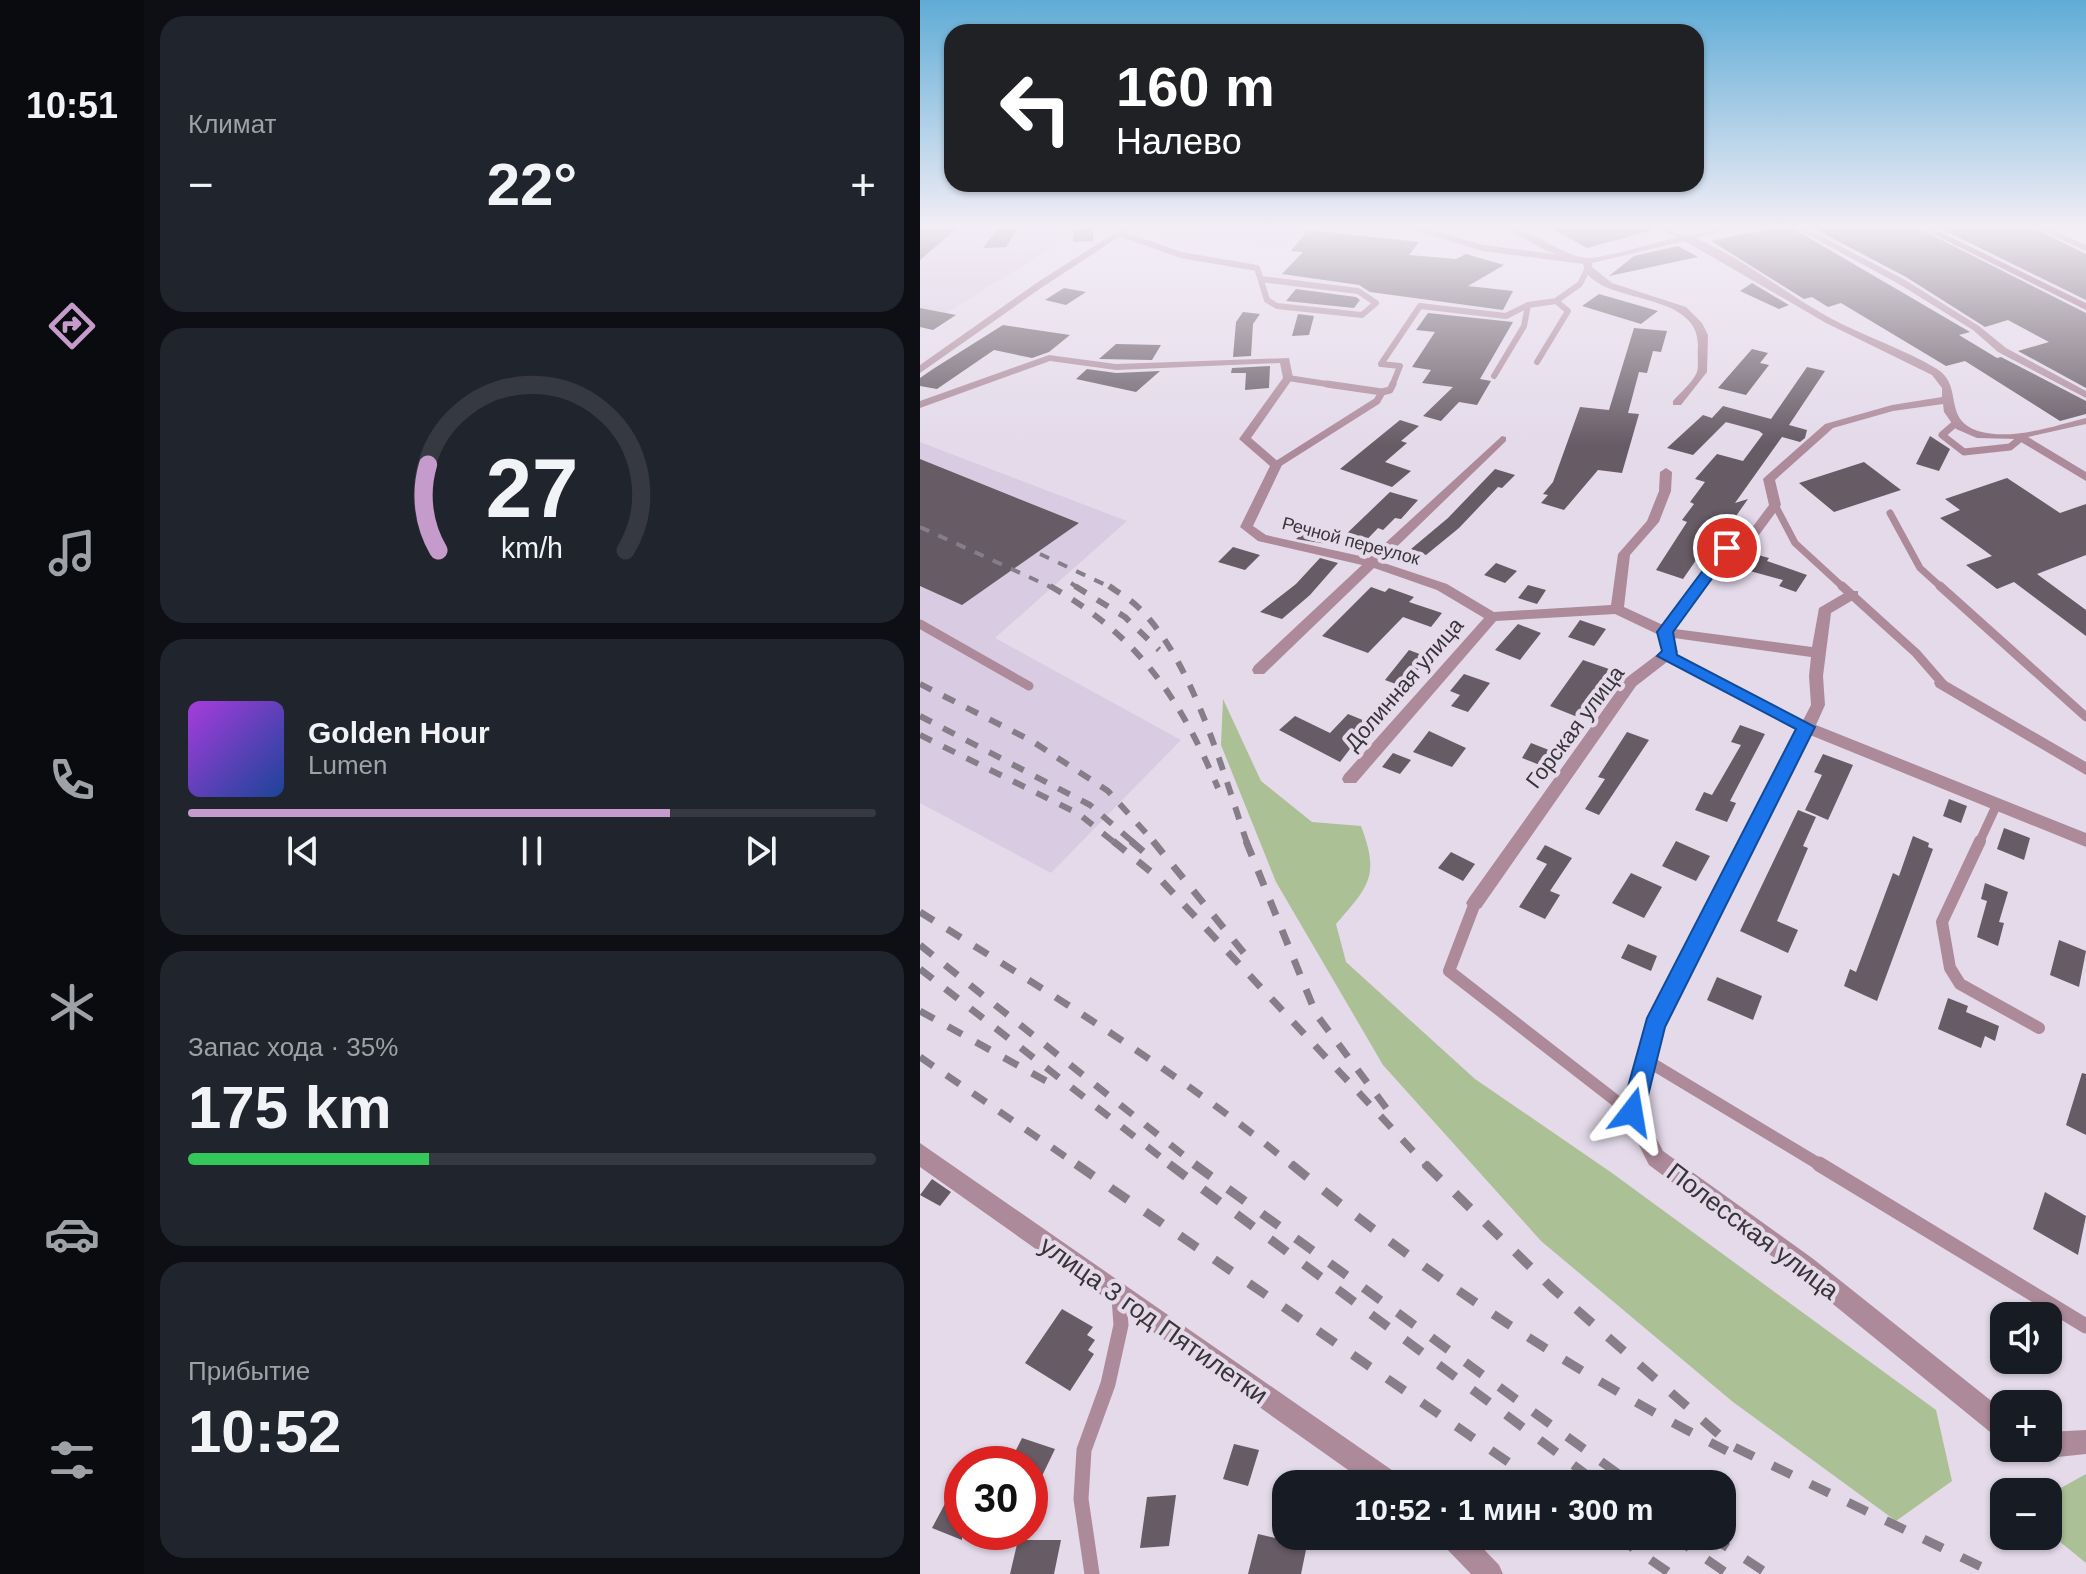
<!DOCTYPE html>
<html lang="ru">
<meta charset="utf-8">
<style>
body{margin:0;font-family:Helvetica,sans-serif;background:#20242c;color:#f1f3f6;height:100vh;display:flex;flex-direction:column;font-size:30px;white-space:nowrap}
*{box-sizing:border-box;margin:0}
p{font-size:26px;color:#9ea1a6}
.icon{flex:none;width:44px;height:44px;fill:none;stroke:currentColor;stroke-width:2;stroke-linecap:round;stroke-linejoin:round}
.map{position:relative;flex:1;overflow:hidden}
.details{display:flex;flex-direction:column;gap:16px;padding:16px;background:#0d0f14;width:776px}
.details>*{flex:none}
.banner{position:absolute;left:24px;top:24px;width:760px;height:168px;border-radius:24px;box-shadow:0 2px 6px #0004;background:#202124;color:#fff;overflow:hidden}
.tools{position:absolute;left:1070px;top:1302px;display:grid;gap:16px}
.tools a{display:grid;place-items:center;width:72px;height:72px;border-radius:16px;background:#171b24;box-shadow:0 2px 6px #0004;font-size:40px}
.speed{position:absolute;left:24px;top:1446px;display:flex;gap:16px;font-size:40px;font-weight:700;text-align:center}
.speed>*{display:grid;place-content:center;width:104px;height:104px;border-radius:50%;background:#171b24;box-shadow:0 2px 6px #0004;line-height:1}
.speed .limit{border:12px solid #d22;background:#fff;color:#111}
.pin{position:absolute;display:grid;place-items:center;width:68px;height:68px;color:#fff;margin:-34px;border:4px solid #fff;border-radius:50%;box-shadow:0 2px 8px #0007}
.me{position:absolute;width:88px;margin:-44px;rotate:14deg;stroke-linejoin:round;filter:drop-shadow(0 0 6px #0008)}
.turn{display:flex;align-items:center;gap:28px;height:168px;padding:0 40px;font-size:36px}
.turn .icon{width:104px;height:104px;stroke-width:2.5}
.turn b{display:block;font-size:56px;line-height:68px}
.big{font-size:60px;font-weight:700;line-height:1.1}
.details .widget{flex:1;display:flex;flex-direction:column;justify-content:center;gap:12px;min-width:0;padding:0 28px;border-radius:24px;background:#20242c}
.details .dial{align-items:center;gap:0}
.dial svg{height:208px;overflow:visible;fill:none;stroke:#363941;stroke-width:7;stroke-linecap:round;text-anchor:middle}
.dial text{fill:#f1f3f6;stroke:none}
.song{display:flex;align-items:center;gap:24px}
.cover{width:96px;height:96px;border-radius:12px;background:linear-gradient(135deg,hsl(280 70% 55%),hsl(220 70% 35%))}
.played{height:8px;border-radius:4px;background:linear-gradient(90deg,#c59bcc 70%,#363941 70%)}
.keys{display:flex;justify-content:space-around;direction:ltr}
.heat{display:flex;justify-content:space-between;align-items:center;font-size:44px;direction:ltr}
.charge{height:12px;border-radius:6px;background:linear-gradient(90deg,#34c759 35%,#363941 0)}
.trip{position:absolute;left:352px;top:1470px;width:464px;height:80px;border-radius:24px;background:#171b24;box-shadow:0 2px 6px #0004;font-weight:700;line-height:80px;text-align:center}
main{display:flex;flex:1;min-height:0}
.tab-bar{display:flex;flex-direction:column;width:144px;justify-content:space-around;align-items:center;background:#090b0e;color:#9ea1a6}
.tab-bar .icon{width:56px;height:56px}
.tab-bar .selected{color:#c59bcc}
.tab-bar b{font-size:36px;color:#f1f3f6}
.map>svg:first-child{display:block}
.built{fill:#d9cce2}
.green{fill:#abc095}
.building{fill:#675b65}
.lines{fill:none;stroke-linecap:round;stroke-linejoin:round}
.lane-far4{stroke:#ac8a9a;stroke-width:6}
.lane-far3{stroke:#ac8a9a;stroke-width:7}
.lane-far2{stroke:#ac8a9a;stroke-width:9}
.lane-far1{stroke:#ac8a9a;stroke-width:12}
.lane{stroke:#ac8a9a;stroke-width:15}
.street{fill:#ac8a9a;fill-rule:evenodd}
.secondary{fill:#91617a;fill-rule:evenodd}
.rail-far3{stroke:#857e89;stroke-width:4;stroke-dasharray:10 10;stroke-linecap:butt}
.rail-far2{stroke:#857e89;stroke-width:6;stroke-dasharray:13 13;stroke-linecap:butt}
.rail-far1{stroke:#857e89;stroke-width:7;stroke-dasharray:16 16;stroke-linecap:butt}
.rail{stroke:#857e89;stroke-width:9;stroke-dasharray:21 21;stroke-linecap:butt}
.route{fill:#1a73e8;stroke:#114b97;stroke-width:2}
.labels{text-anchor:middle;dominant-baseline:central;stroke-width:8;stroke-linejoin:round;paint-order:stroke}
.far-street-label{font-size:18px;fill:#38343a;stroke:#e4daea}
.street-label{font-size:22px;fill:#38343a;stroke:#e4daea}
.near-street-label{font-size:26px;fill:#38343a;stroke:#e4daea}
</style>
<main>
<nav class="tab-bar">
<b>10:51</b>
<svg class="icon selected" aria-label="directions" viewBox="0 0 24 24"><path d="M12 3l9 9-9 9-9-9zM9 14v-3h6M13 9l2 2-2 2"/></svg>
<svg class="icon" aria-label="music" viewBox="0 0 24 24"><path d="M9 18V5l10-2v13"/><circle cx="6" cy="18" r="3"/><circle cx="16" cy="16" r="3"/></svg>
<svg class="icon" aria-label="phone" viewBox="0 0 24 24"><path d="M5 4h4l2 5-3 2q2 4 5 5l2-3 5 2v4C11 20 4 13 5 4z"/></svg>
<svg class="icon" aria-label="climate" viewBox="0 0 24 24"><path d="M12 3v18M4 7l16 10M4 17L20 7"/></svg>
<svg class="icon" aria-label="car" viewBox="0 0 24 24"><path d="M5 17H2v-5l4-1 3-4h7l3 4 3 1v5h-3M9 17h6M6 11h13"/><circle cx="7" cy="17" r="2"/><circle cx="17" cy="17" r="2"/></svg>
<svg class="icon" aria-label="filters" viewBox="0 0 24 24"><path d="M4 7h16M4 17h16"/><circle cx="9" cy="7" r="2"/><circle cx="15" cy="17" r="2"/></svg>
</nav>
<section class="details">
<div class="widget"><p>Климат</p>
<div class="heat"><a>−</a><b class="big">22°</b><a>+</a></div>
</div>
<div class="widget dial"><svg viewBox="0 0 100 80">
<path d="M14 69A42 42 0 1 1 86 69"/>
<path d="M14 69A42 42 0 0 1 10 36" stroke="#c59bcc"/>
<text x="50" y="56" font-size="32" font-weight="700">27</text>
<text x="50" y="72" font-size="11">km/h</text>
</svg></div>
<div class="widget">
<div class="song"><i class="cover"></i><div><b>Golden Hour</b><p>Lumen</p></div></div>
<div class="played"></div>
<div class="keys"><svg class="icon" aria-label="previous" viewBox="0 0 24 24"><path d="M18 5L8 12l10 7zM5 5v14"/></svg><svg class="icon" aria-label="pause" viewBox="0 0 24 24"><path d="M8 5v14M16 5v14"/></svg><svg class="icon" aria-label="next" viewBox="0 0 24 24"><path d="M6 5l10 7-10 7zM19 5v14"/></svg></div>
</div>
<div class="widget"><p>Запас хода · 35%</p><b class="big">175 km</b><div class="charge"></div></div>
<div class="widget"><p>Прибытие</p><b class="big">10:52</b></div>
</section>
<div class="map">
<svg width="1166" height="1574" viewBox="0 0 1166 1574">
<rect width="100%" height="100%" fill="#e4daea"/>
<path class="built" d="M0 225H169L0 329Z
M227 225H389L361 249 245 237 219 229Z
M0 442 207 521 75 638 261 740 131 873 0 803Z"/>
<path class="green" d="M303 699 341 781 392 822 441 826C460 876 449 886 416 924L426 962 555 1079 692 1173 1016 1410 1032 1481 976 1521 813 1402 621 1241 463 1065 356 882 301 745Z
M1166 1474V1563L1128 1532V1495Z"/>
<path class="building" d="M0 225H41L0 260Z
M80 225H100L86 247 63 248Z
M153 225H173V241L153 242Z
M626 225H728L733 230 667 248Z
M867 225 1050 332 1039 335 1077 358 1081 357 1166 401V414L1140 421 1045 361 1026 366 921 303 908 307 892 297 884 299 791 241Z
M887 225H992L1166 313V388L1098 351 1129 342 1088 320 1065 327 986 277Z
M1013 225H1107L1166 254V300Z
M388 230 499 242 489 255 536 259 546 254 584 265 548 286 593 291 583 310 450 292 439 285 362 274 383 252 371 251Z
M758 246 778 257 689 276 714 256Z
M832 283 869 305 859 309 820 291Z
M144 288 166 292 146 305 125 300Z
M376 289 436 297 440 300 434 308 366 301Z
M679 294 738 311 721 324 662 306Z
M0 308 36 315 13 330 0 327Z
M323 312 340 314 333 324 331 356 313 357 316 322Z
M508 313 593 322 560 379 571 381 557 405 539 402 521 421 503 416 533 387 502 383 511 370 492 367 515 332 496 330Z
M378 314 394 316 389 335 372 336Z
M83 325 150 335 129 352 112 358 74 350 17 389 0 386V378L13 369Z
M714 328 747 331 741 352 733 351 727 373 719 372 708 413 719 414 702 473 678 470 644 510 621 503 628 495 623 494 633 482 660 407 689 410Z
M196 344 241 345 232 360 179 359Z
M832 349 848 353 840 363 849 365 826 395 798 388Z
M350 366 349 388 325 390 326 373H311L312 368Z
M887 367 905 371 869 425 887 430 885 438 880 442 862 437 815 503 828 499 809 526 801 524 763 579 736 570 767 522 762 520 774 504 770 502 785 482 775 479 797 454 823 461 843 434 839 431 802 421 806 422 773 455 747 448 783 415 792 418 803 406 851 419Z
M167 369 196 373 240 371 216 392 156 379Z
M480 420 499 426 481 441 487 443 465 462 491 471 472 487 420 469Z
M1010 436 1030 449 1019 471 996 464Z
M0 459 159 523 42 605 0 586Z
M944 462 981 490 914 512 879 483Z
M575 469 595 475 582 488 578 487 539 528 506 555 491 549 528 518Z
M1087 478 1140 513 1166 504V555L1117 574 1166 610V636L1094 582 1077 589 1046 565 1072 556 1020 518 1040 510 1025 499Z
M470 492 498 500 481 519 475 518 463 530 458 528 438 549 376 539 389 528 421 539Z
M313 547 340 555 325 570 298 562Z
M827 552 849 558 847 561 887 575 876 592 859 586 863 580 819 568Z
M400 558 418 563 390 595 362 619 340 612 376 584Z
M576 563 597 571 585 583 564 575Z
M608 585 626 590 617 604 598 598Z
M451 587 465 592 469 588 494 597 489 602 522 613 511 627 483 617 448 653 402 636Z
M660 620 686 629 674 646 648 637Z
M598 624 621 633 600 660 575 650Z
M489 650 510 658 481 686 465 680Z
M663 660 689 669 660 718 630 706Z
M544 674 570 683 548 712 531 706 540 695 530 691Z
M428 714 450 723 420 762 359 730 375 716 410 733Z
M820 725 845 734 810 801 816 803 807 822 775 810 784 792 792 795 821 745 811 742Z
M509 731 546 748 532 767 493 752Z
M707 732 729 740 679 815 665 809 685 779 678 777Z
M611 743 634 752 625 767 602 758Z
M473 753 491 760 480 774 462 767Z
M903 754 933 765 908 820 885 810 902 775 894 772Z
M1029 799 1047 806 1041 823 1023 816Z
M878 810 896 817 883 846 888 848 857 921 878 930 868 953 820 931Z
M1084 828 1110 838 1104 860 1077 849Z
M993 836 1009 843 1008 847 1013 849 957 1001 924 986 930 969 936 972 973 873 979 876Z
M756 841 790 856 776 881 742 866Z
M625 845 652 858 630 891 640 895 625 919 599 907 627 864 616 859Z
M531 852 555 864 543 881 518 868Z
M711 873 742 887 724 918 692 903Z
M1065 883 1088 892 1079 922 1084 923 1078 946 1057 937 1067 901 1061 899Z
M1139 940 1166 951 1159 987 1130 975Z
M708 944 737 956 731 971 701 958Z
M797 977 842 996 833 1020 787 1000Z
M1028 998 1048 1006 1046 1012 1079 1026 1075 1041 1065 1036 1061 1048 1018 1029Z
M1162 1073 1166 1074V1135L1146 1125Z
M12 1179 31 1192 20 1206 0 1195Z
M1125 1192 1166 1216 1158 1255 1113 1229Z
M142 1309 173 1327 167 1335 175 1340 168 1350 174 1354 150 1391 105 1363Z
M102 1438 135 1449 110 1501V1464H89Z
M314 1444 339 1450 328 1486 303 1479Z
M256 1495 249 1546 220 1548 227 1497Z
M28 1498 42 1503V1540L12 1528Z
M338 1534 387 1545 381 1574H328Z
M98 1540H141L134 1574H90Z"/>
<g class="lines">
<path class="lane-far4" d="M486 225 563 248 664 261
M199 233 261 255 337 268 347 300 357 306 442 315 456 303 438 291 341 279
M617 362 648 311 636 301
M574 376 604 326 608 305
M368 378 420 386
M472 386 480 366 461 364 500 306 586 316 608 305 636 301 660 284 668 268"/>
<path class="lane-far3" d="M462 392 470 390 473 384
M1037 422 1022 435 1044 452 1090 447 1101 438
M356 465 457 401 462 392 407 384
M855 505 875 543 924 588
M970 513 1000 568 1022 588"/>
<path class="lane-far2" d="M922 586 996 653 1023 684
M1020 586 1166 717
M0 624 109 686
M745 656 886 727
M1059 843 1077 804"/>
<path class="lane-far1" d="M1060 841 1022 922 1030 968 1040 984 1119 1028
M555 903 529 971 713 1114
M726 1060 902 1166"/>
<path class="lane" d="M899 1164 1166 1326
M172 1574 161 1499 164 1450 188 1384 201 1325 199 1298"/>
<path class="street" d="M207 225H217L121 288 0 373V365L115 284Z
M579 225C609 225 635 254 666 258 681 259 739 242 757 237L731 225C745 225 755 235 768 235 785 235 806 225 825 225L775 238C823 258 866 294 912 319 946 337 984 349 1017 369 1044 386 1022 419 1058 431 1091 441 1134 426 1166 418V424L1108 437 1166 472V481L1096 439 1057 438 1036 429 1024 412 1023 404 973 411 913 428 855 480 861 505 836 539 811 551 755 629 892 647 899 608 928 591H938V597L911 613 903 676 905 705 896 725 1166 833V847L890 735 744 1026 722 1111 743 1151 892 1258 1084 1411V1439L1075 1436 876 1274 729 1165 702 1112 728 1019 891 705 889 676 891 657 754 638 758 652 756 655 716 686 561 908 555 910 549 908 546 903 549 898 706 678 743 650 739 635 695 614 576 621 436 783H424L422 779 424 775 564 618 517 590 454 568 344 674H334L332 670 334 666 442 565 338 541 320 527 350 466 319 439 363 378 360 363 196 370 130 361 0 408V401L129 355 196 364 369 358 373 378 331 438 362 465 333 526 346 535 449 558 582 436 586 437V441L461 562 527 584 574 612 691 605 698 554 727 521 739 491 740 472 746 468 752 472 751 491 739 522 710 555 704 607 743 625 803 545 828 533 849 505 843 479 845 477 905 424 972 405 1022 397V388L1012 375 906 323 765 241 672 263V267L692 283 766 307 782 323 788 335 787 372 761 405H753V401C760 393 773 382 777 372 779 365 777 354 778 347 780 286 671 308 663 263L627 251Z
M870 225H880L985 280 1059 326 1086 348 1166 391V398L1078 352 1053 330 979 284Z
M1110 225H1121L1166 245V251Z
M1021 678 1166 762V775L1016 687 1014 683 1016 679Z
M0 1143 479 1475 483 1484H448L0 1167Z
M1166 1430V1454L1128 1458 1119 1454 1117 1448H1128V1432Z
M519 1536H551L579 1565 583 1574H551L523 1545Z"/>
<path class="secondary" d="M995 225H1006L1166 303V310Z"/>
<path class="rail-far3" d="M0 527 133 588
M120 554 192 588
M151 583 158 588"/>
<path class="rail-far2" d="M130 586C218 636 259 696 298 788
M155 586 205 617 239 650
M189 586C199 593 210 599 219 608 273 661 303 772 327 843
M0 684 112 741 188 791 235 843
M0 716 170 805 214 843
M0 735 159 814 195 843"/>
<path class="rail-far1" d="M193 841 241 880 507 1166
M211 841 233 860
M233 841 332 963
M326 841 396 1014 467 1109
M0 912C128 992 256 1070 373 1166
M0 945 277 1166
M0 969 252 1166
M0 1011 126 1081
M0 1057 159 1166"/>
<path class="rail" d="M156 1164 620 1484
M249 1164 679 1484
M274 1164 712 1484
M371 1164C506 1275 651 1372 807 1451
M505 1164 631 1287 812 1446 1076 1574
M696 1536 751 1574
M752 1536 808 1574
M790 1536 848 1574"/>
</g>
<linearGradient id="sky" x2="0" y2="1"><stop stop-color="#5facd6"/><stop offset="0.51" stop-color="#f3eef6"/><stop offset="1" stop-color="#f3eef6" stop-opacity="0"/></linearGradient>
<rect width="1166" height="445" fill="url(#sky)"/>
<path class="route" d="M802 545 814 548 753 632 757 655 895 727 745 1027 724 1112 721 1120 712 1123 704 1120 701 1112 727 1018 876 729 737 656 742 651 737 632Z"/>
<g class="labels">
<g class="far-street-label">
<text transform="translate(431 541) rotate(15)">Речной переулок</text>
</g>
<g class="street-label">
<text transform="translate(484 684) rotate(-49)">Долинная улица</text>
<text transform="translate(655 727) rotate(-53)">Горская улица</text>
</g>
<g class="near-street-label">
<text transform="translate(833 1231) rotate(37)">Полесская улица</text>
<text transform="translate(234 1320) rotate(35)">улица 3 год Пятилетки</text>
</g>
</g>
</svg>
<div class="tools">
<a><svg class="icon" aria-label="sound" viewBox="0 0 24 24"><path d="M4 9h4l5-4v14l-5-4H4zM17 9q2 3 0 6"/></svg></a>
<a>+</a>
<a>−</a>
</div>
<div class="speed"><div class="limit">30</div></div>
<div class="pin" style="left:807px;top:548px;background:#d93025"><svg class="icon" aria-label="arrive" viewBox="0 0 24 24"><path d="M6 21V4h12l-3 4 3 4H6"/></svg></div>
<svg class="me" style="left:712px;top:1112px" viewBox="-20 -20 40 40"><path d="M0-17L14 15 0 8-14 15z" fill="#1a73e8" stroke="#fff" stroke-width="4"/></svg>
<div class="trip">10:52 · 1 мин · 300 m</div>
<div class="banner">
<div class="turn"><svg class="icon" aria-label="left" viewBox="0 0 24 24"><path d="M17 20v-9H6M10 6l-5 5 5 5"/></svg><div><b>160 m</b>Налево</div></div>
</div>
</div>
</main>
